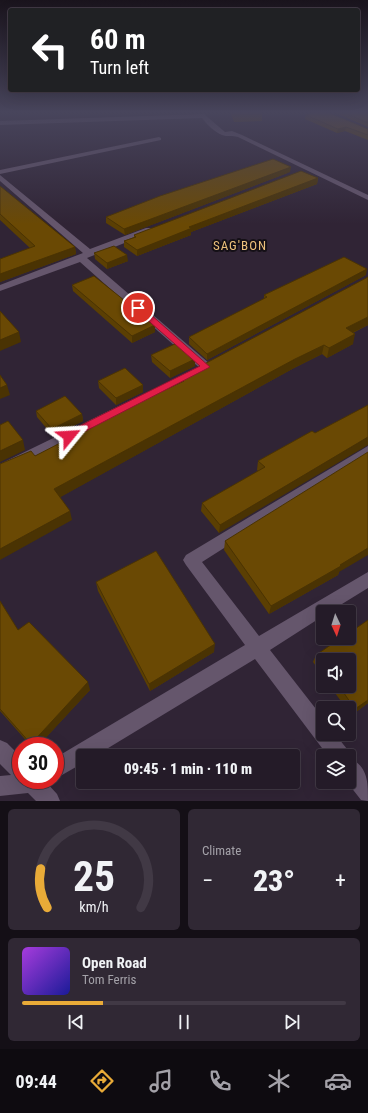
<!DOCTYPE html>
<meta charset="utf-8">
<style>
body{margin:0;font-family:"Roboto Condensed",sans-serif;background:#302834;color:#f1f3f6;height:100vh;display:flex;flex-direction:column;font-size:15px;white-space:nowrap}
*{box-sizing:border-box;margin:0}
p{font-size:13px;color:#a3a1a8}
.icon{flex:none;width:22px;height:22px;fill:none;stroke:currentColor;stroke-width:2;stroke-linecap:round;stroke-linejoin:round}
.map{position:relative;height:801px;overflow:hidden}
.sheet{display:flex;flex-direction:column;gap:8px;padding:8px;background:#140f16;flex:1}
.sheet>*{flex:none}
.top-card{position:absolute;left:8px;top:8px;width:352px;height:84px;border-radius:4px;box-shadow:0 4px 16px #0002,0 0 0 1px #413945;background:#202124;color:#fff;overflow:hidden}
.needle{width:26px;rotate:176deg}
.buttons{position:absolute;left:316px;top:605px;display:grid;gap:8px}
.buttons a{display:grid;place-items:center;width:40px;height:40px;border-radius:4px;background:#241b28;box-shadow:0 4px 16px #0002,0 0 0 1px #413945;font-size:20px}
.speed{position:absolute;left:12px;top:737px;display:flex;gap:8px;font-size:20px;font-weight:700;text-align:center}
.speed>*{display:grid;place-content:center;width:52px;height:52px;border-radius:50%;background:#241b28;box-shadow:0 4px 16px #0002,0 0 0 1px #413945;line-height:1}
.speed .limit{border:6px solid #d22;background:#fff;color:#111}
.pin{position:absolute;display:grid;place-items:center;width:34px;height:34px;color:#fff;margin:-17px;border:2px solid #fff;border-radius:50%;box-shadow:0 1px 4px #0007}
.me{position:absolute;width:44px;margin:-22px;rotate:63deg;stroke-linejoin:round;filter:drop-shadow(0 0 3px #0008)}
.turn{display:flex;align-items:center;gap:14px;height:84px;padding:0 16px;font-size:18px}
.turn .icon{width:52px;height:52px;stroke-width:2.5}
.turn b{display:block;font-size:28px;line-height:34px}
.big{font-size:30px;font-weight:800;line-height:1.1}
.sheet .tile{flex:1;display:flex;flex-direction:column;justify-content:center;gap:6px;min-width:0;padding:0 14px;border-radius:6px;background:#302834}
.sheet .dial{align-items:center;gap:0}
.dial svg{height:104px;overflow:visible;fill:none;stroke:#413945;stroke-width:7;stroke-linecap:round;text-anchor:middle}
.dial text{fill:#f1f3f6;stroke:none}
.song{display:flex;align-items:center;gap:12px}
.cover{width:48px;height:48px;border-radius:6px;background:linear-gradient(135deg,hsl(280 70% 55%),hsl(240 70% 35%))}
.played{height:4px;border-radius:2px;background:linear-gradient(90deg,#e9ab38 25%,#413945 25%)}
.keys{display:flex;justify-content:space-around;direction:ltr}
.heat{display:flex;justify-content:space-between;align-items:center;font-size:22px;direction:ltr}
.sheet .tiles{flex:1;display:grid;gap:8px;grid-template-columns:1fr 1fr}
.tile:last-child{grid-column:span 2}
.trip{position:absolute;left:76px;top:749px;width:224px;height:40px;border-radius:4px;background:#241b28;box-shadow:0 4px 16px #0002,0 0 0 1px #413945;font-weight:800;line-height:40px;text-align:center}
.menu{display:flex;height:64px;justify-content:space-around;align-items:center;background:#0e0b10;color:#a3a1a8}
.menu .icon{width:28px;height:28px}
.menu .selected{color:#e9ab38}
.menu b{font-size:18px;color:#f1f3f6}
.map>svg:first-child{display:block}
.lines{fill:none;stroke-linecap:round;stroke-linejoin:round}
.street{fill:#65566c;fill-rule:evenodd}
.wall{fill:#5b3f03}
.shaded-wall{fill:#4a3303}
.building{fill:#6a4904;stroke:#4a3303}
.route{fill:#e11d48;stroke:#92132f}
.labels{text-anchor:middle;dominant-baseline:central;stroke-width:4;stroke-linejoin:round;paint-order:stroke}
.far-quarter-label{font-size:13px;letter-spacing:1px;fill:#ecc07b;stroke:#151017}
</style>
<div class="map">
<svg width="368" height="801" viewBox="0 0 368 801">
<rect width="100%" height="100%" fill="#302435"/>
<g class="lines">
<path class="street" d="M204 114 225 132 232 131 242 135 368 195V200L238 137C232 135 227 137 222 135 215 132 206 124 202 118L0 125V121Z
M159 137 161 138V140L0 174V170Z
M0 175 90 249 146 228H152V232L87 258 210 364 212 367 210 370H202L80 262 0 291V285L83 253 0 181Z
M195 369 199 370 201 373 199 376 0 475V464Z
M368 446V457L202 562 259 636 368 572V588L329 612H323V616L270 650 323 718V734H335L347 749 350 756 349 758V756H328L255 659 95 756H83V763L55 779V758L245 645 186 565 183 560 186 555Z
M0 740 7 743 21 757V780H47L46 782 57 794 60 801H36L28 793 0 796V776L11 775 0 764Z
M349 758C368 766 368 782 368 801L361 800 347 782H349Z"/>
</g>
<path class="wall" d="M230 112H261L262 114V121L234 122Z
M333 112H368V127Z
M306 115 368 129V140L345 131 337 133 305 119Z
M290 172 125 235 106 223V217Z
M318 178 317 184 191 232V235L137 256 124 247V241L134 237V235Z
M0 186 75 247 76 254 0 282V259L30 248 0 220Z
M94 253 128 261 107 269 95 259Z
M366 275 207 360 189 344V337L264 299V295Z
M368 277V325L353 333V344L327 358 322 354 294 368 60 497 72 520 35 456 61 443 60 436 94 425 125 410V404L156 394 180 383V377Z
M72 285 155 325V332L132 343 73 291Z
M151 355 195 359V366L170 378 152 362Z
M98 381 143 385V392L116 405 99 388Z
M36 411 82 414 83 421 53 436 37 417Z
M312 431 219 533 201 511 202 503 258 471 257 470 258 461Z
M225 541 339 572 338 575 269 614 224 550Z
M96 582 214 652 150 691 98 591Z
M0 601 18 630 90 690 38 746H31L0 711Z
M368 620V703L352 715 349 712V708H346L330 686H349V660H323V676L313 662 316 655 341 638H349V633Z"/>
<path class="shaded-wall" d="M346 127 345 131 337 133 338 129Z
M291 167 290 172 125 235 124 229Z
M318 178 317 184 191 232V235L137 256V250L189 227Z
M75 247 76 254 0 282V274Z
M127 255 128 261 107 269V263Z
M367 269 366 275 207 360V354Z
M368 317V325L343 337 346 328Z
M155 325V332L132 343V336Z
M19 332 21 342 0 351V340Z
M355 334 353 344 327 358 329 348Z
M324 345 322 354 294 368 57 499 54 489 295 359Z
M195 359V366L170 378V371Z
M7 385 10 395 0 399V388Z
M143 385V392L116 405V398Z
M82 414 83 421 53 436 52 429Z
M368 437V445L219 533 220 525Z
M23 440 25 450 0 462V451Z
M70 511 72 520 0 560V549Z
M368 548V555L339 572 338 575 269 614 271 606Z
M215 644 214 652 150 691 149 684Z
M88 682 90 690 38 746H32L31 744Z
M368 700V703L352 715 355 709Z"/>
<path class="building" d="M234 112H261L262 114 235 115Z
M316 112H327L368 129V135L346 127 338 129 306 115Z
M343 112H368V123Z
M273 159 291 167 124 229 106 217 160 196Z
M301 171 318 178 189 227 192 228 137 250 124 241 136 237 134 235Z
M0 186 75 247 0 274V259L35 246 0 214Z
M114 246 127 255 107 263 94 253Z
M344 257 367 269 207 354 189 337 267 297 264 295Z
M94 276 155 325 132 336 72 285Z
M368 277V317L346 328 355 334 329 348 324 345 295 359 54 489 70 511 0 549V464L31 451 35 456 64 441 60 436 90 421 94 425 129 408 125 404 152 391 156 394 184 381 180 377Z
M0 311 19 332 0 340Z
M177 343 195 359 170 371 151 355Z
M125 368 143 385 116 398 98 381Z
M0 375 7 385 0 388Z
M65 396 82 414 52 429 36 411Z
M368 405V437L220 525 202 503 265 467 258 461 312 431 315 433Z
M8 421 23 440 0 451V425Z
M368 452V548L340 565 341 566 271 606 225 541Z
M156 551 215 644 149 684 96 582Z
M0 601 18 630 29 622 88 682 31 744 0 709Z
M368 620V700L355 709 339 686H349V660H323V665L316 655 341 638H349V633Z"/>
<linearGradient id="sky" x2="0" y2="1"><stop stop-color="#1a141d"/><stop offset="0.5" stop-color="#48455c"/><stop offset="1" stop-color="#48455c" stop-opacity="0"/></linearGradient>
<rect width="368" height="224" fill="url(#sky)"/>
<path class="route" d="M135 306H141L210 367 72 438H65L64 436 65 433 200 366 135 309Z"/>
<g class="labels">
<g class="far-quarter-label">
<text x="240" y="245">SAG'BON</text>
</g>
</g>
</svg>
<div class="buttons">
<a><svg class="needle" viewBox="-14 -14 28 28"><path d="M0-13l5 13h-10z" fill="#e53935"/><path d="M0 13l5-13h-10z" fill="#a3a1a8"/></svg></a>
<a><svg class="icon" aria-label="sound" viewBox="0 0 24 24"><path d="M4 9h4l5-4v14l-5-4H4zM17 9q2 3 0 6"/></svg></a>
<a><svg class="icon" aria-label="search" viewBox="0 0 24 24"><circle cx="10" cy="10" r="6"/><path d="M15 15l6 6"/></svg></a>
<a><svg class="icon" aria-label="layers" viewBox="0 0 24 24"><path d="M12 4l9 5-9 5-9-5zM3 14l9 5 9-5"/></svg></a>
</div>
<div class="speed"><div class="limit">30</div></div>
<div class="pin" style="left:138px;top:308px;background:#d93025"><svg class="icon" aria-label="arrive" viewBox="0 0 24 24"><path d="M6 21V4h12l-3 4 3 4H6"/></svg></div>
<svg class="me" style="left:69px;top:436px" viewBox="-20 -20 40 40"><path d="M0-17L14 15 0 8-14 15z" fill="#e11d48" stroke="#fff" stroke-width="4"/></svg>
<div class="trip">09:45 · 1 min · 110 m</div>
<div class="top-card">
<div class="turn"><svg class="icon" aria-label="left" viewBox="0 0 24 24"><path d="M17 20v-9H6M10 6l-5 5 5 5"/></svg><div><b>60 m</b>Turn left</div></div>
</div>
</div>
<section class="sheet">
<div class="tiles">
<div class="tile dial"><svg viewBox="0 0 100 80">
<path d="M14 69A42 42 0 1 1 86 69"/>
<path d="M14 69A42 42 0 0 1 9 39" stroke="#e9ab38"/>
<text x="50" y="56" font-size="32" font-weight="700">25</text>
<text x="50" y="72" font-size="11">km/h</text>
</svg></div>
<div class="tile"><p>Climate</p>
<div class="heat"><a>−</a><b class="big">23°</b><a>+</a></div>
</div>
<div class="tile">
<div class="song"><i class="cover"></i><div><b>Open Road</b><p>Tom Ferris</p></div></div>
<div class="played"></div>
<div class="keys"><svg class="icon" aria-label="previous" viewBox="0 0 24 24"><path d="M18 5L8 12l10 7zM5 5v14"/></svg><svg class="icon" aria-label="pause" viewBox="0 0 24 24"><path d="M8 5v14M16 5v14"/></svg><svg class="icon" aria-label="next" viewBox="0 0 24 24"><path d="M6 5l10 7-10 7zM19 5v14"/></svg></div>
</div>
</div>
</section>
<nav class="menu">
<b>09:44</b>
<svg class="icon selected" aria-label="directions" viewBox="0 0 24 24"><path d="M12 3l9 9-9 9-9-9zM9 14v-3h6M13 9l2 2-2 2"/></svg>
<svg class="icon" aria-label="music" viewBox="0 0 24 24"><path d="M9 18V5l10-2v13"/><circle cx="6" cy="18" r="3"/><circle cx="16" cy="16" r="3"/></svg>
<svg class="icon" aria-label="phone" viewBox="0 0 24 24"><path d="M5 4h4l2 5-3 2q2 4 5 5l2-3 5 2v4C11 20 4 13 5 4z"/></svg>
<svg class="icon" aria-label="climate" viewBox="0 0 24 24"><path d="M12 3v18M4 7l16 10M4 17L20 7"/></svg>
<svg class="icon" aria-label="car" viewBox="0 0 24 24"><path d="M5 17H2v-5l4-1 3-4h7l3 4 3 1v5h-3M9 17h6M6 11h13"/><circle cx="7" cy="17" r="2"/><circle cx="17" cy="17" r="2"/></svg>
</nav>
